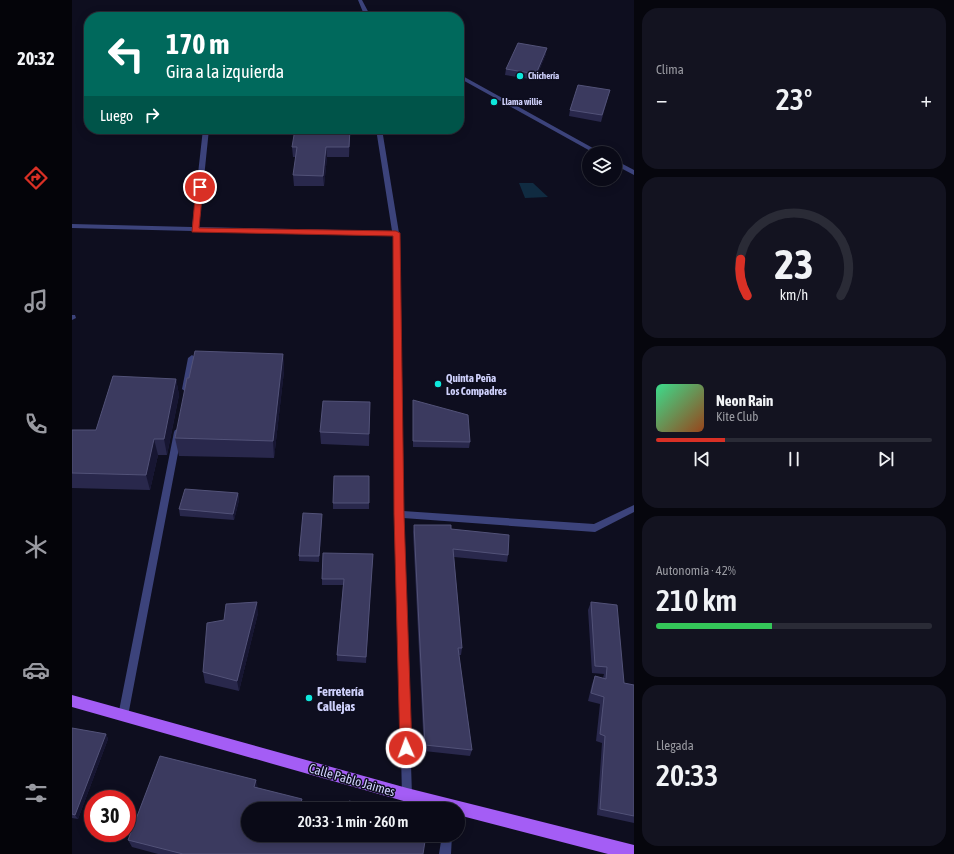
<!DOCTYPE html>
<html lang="es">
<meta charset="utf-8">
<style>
body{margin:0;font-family:"Asap Condensed",sans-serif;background:#131320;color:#f1f3f6;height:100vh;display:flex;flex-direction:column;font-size:15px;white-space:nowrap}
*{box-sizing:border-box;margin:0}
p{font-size:13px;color:#999aa1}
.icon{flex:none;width:22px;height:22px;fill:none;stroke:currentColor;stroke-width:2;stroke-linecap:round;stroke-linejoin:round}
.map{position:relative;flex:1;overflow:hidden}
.panel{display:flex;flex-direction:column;gap:8px;padding:8px;background:#06060d;width:320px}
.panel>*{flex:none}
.guide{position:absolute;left:12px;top:12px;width:380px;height:122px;border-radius:16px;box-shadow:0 2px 10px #0003,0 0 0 1px #2a2b36;background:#00695c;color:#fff;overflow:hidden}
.controls{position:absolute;left:510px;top:146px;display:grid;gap:8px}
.controls a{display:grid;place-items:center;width:40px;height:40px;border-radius:50%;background:#0a0a17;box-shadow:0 2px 10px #0003,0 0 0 1px #2a2b36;font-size:20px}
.speed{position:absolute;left:12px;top:790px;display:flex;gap:8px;font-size:20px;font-weight:700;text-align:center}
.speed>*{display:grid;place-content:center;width:52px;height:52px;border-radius:50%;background:#0a0a17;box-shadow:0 2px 10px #0003,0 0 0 1px #2a2b36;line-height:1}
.speed .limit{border:6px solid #d22;background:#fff;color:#111}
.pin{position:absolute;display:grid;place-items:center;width:34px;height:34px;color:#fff;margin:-17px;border:2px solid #fff;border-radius:50%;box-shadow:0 1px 4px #0007}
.me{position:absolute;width:44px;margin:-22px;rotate:358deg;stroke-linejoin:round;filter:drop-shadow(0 0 3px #0008)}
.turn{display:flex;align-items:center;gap:14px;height:84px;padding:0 16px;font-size:18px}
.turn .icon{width:52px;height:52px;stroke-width:2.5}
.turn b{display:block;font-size:28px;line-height:34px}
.then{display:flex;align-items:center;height:38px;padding:0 16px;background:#0003;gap:8px;font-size:15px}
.big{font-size:30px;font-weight:600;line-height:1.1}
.panel .widget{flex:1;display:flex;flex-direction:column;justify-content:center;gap:6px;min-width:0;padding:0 14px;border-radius:16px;background:#131320}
.panel .dial{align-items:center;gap:0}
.dial svg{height:104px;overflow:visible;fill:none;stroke:#2a2b36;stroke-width:7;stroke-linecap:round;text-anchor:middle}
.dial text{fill:#f1f3f6;stroke:none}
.song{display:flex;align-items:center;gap:12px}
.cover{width:48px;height:48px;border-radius:6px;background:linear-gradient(135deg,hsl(150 70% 55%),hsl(20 70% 35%))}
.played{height:4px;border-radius:2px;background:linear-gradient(90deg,#d93025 25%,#2a2b36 25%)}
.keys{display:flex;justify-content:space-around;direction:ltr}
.heat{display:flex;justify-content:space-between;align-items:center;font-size:22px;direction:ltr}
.charge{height:6px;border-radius:3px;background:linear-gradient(90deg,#34c759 42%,#2a2b36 0)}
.trip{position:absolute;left:169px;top:802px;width:224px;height:40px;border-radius:20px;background:#0a0a17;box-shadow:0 2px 10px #0003,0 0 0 1px #2a2b36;font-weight:600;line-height:40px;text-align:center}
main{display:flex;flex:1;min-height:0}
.menu{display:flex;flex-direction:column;width:72px;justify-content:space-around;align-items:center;background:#040409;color:#999aa1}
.menu .icon{width:28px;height:28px}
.menu .selected{color:#d93025}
.menu b{font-size:18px;color:#f1f3f6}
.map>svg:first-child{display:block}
.water{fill:#102b41}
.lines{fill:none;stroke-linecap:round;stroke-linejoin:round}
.service{fill:#3c437b;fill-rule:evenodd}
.minor{fill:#3c437b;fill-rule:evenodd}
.primary{fill:#a45df5;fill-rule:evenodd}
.wall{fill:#29284c}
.shaded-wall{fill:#171632}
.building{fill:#3b3a5f;stroke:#525278}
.route{fill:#d93025;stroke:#8d1f18}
.poi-dot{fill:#0ee8dc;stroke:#0e0e1f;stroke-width:1.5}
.labels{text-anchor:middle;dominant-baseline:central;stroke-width:3;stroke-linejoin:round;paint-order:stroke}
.far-poi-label{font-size:9px;font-weight:bold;fill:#cfd1fc;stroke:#0e0e1f;text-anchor:start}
.poi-label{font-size:11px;font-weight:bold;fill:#cfd1fc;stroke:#0e0e1f;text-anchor:start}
.near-poi-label{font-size:13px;font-weight:bold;fill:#cfd1fc;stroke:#0e0e1f;text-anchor:start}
.near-street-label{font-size:13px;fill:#cfd1fc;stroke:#0e0e1f}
</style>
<main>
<nav class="menu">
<b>20:32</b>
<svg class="icon selected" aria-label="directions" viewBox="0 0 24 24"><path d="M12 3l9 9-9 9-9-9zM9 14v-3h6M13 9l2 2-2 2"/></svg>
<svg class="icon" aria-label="music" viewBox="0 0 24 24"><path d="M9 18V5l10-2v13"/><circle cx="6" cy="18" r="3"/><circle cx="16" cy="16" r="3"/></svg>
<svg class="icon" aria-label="phone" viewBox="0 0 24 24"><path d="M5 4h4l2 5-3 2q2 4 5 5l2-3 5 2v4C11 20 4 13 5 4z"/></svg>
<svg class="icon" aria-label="climate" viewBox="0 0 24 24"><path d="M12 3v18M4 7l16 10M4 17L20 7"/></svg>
<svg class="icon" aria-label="car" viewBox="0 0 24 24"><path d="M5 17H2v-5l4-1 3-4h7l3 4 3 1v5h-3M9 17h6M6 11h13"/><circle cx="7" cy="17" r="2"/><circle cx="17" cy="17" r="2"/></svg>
<svg class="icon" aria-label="filters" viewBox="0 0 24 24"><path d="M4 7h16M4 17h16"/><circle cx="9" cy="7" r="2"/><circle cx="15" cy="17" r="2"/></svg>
</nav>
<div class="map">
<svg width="562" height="854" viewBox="0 0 562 854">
<rect width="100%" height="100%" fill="#0e0e1f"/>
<path class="water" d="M447 183H461L476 197 453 198Z"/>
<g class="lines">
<path class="service" d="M120 355 124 358 118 389 114 392 110 389 116 358Z
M106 429 109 430 110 432 56 716 55 719 51 721 47 719 46 716 102 432 103 430Z"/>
<path class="minor" d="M286 0H290L299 17H293Z
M387 74 528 152 529 153H522L387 78Z
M131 129H137L127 227 320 231 304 129H310L327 233 331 511 522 524 562 505V512L523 532 331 518 340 795 339 799 335 800 331 799 330 795 323 514 321 235 126 231 123 232 120 231 0 228V224L120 227Z
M543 160 562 170V175L543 165Z
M0 315H3L4 318 0 320Z
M370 835H380L379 854H367Z"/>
<path class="primary" d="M0 695 335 788 562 845V854H536L386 815V809H361L335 802 0 707Z"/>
</g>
<path class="wall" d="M474 54 463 80 433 75 434 69Z
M536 97 529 122 497 116 498 110Z
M278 129 277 157H255L252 186H222L221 175 224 157H221L220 147Z
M211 354 212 371 202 458 107 456 103 438 117 378Z
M104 379 107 395 95 455H86L78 490 0 488V430H24Z
M341 400 398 442 397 448 341 447Z
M298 402 297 446 249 444 248 432Z
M297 476V509H261V503Z
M166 493 167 500 162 520 108 516 107 509Z
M250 520 247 562 227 561V556Z
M342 525 379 529 436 555 435 562 382 557 390 648 389 655H387L400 750 398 756 352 751 341 532Z
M301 554 294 663 265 661V655L271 585H250V579Z
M519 602 552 683 562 685V823L525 815 530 743 524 741 528 704 516 701 520 684 523 676 531 678 532 674 520 673 516 610Z
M186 613 167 691 133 683 131 672Z
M0 728 34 734 36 739 6 819 0 818Z
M186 788 231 807 176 809 351 854H86L60 847 56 840Z"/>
<path class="shaded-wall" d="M475 48 474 54 463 80 464 74Z
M278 129V136L277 157V147Z
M254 147 255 157 252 186 251 176Z
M211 354 212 371 202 458 201 441Z
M104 379 107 395 95 455 92 439Z
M82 439 86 455 78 490 74 475Z
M166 493 167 500 162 520 161 514Z
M250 514V520L247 562V556Z
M185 602 186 613 167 691 165 681Z
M34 734 36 739 6 819 3 815Z
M184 780 186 788 182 787Z
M230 799 231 807 230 809H227Z"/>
<path class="building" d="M446 43 475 48 464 74 434 69Z
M506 85 538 90 530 115 498 110Z
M223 129H278L277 147H254L251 176 221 175 225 147H220Z
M123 351 211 354 201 441 103 438 115 378H117Z
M41 376 104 379 92 439H82L74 475 0 473V430H24Z
M341 400 396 415 398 442 341 441Z
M251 401 298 402 297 434 248 432Z
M262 476H297V503H261Z
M113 489 166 493 161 514 107 509Z
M231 513 250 514 247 556H227Z
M342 525H379V529L437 535 436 555 381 549 390 648H386L400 750 353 745Z
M251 553 301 554 294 657 265 655 272 579H250Z
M185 602 165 681 131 672 135 623 152 620 154 604Z
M519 602 545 605 552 683 562 685V816L528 809 533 736 528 734 532 697 519 693 523 676 534 679 535 667 523 666Z
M0 728 34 734 3 815 0 814Z
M88 756 184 780 182 787 230 799 227 809H176V835H354L351 854H111L56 840Z
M277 801 312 809H276Z"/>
<path class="route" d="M128 184 131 187 127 228 324 231 328 233 332 514 340 748 338 752 334 754 330 752 328 748 322 514 321 236 120 232 124 187Z"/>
<g class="poi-dot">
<circle cx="448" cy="76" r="4"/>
<circle cx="422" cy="102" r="4"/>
<circle cx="366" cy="384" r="4"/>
<circle cx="237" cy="698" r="4"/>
</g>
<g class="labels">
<g class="far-poi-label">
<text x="456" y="76">Chichería</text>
<text x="430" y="102">Llama willie</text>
</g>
<g class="poi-label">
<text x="374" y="378">Quinta Peña<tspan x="374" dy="13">Los Compadres</tspan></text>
</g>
<g class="near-poi-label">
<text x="245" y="691">Ferretería<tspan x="245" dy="15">Callejas</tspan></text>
</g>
<g class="near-street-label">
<text transform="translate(280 780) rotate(16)">Calle Pablo Jaimes</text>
</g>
</g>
</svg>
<div class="controls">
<a><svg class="icon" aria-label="layers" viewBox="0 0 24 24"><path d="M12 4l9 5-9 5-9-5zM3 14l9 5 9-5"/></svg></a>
</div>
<div class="speed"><div class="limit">30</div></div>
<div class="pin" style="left:128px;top:187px;background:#d93025"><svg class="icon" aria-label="arrive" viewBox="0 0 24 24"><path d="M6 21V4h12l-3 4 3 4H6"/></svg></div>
<svg class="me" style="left:334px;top:748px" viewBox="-20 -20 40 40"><circle r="17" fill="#d93025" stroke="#fff" stroke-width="3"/><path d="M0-11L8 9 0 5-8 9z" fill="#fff"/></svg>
<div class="trip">20:33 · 1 min · 260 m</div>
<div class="guide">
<div class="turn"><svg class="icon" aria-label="left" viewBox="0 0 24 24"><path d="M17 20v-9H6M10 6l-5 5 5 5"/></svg><div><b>170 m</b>Gira a la izquierda</div></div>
<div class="then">Luego<svg class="icon" aria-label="right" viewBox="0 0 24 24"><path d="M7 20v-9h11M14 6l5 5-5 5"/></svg></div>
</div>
</div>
<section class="panel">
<div class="widget"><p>Clima</p>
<div class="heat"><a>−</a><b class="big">23°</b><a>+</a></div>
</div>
<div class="widget dial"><svg viewBox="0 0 100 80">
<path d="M14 69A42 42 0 1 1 86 69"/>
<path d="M14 69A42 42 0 0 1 9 41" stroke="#d93025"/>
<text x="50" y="56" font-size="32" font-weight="700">23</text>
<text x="50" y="72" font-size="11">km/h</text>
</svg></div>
<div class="widget">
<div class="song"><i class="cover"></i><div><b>Neon Rain</b><p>Kite Club</p></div></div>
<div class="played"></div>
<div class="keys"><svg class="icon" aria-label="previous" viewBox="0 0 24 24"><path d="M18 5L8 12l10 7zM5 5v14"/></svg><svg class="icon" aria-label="pause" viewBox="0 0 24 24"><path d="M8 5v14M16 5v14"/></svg><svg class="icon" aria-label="next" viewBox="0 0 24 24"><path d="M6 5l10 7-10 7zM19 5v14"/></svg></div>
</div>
<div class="widget"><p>Autonomía · 42%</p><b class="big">210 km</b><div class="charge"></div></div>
<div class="widget"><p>Llegada</p><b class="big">20:33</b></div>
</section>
</main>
